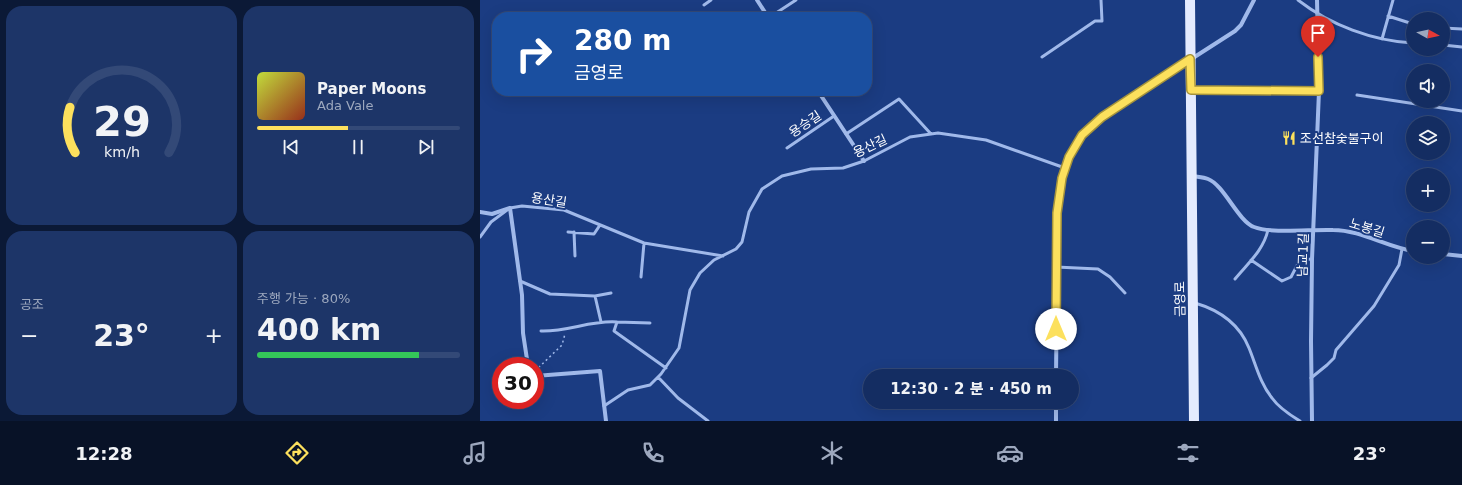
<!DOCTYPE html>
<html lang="ko">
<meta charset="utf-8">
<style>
body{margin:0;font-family:"DejaVu Sans","Noto Sans KR",sans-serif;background:#1d3568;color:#f1f3f6;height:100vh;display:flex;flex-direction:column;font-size:15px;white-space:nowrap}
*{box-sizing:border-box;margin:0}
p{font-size:13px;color:#9da8be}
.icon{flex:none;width:22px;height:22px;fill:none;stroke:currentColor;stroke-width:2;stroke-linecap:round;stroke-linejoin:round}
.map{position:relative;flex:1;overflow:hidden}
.sheet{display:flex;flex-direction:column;gap:6px;padding:6px;background:#0b1936;width:480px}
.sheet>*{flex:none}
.guide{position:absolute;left:12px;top:12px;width:380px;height:84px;border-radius:16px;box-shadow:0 4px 16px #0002,0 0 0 1px #334977;background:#1a4fa0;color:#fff;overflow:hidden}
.needle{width:26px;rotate:98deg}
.tools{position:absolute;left:926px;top:12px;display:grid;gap:8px}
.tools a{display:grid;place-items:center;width:44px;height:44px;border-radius:50%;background:#142d62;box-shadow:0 4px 16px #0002,0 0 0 1px #334977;font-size:20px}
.speed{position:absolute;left:12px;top:357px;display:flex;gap:8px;font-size:20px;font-weight:700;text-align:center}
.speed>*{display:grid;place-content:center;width:52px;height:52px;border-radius:50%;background:#142d62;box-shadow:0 4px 16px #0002,0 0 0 1px #334977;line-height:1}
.speed .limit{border:6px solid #d22;background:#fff;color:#111}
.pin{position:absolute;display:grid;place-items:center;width:34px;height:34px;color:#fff;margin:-41px -17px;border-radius:50% 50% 50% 0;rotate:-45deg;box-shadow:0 0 4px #0007}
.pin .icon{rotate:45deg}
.me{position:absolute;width:44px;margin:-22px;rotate:0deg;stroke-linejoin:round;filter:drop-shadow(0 0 3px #0008)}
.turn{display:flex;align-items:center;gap:14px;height:84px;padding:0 16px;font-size:18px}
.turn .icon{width:52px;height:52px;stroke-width:2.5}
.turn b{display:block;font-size:28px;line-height:34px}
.big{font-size:30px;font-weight:800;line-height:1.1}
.sheet .widget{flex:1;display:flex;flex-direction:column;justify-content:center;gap:6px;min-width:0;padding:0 14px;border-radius:16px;background:#1d3568}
.sheet .dial{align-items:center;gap:0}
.dial svg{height:104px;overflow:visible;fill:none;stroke:#334977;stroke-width:7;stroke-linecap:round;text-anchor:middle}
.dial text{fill:#f1f3f6;stroke:none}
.song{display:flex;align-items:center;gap:12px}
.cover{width:48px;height:48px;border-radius:6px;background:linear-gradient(135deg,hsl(70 70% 55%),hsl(10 70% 35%))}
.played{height:4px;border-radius:2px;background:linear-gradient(90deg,#fce05d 45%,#334977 45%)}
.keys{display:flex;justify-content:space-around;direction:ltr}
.heat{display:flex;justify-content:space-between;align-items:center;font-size:22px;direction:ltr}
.charge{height:6px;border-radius:3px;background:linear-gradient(90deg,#34c759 80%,#334977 0)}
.sheet .tiles{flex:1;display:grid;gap:6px;grid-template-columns:repeat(2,1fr)}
.trip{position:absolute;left:383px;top:369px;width:216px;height:40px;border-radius:20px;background:#142d62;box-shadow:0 4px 16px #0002,0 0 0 1px #334977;font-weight:800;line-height:40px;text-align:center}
.tab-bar{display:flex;height:64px;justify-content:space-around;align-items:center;background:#081227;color:#9da8be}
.tab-bar .icon{width:28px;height:28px}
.tab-bar .on{color:#fce05d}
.tab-bar b{font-size:18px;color:#f1f3f6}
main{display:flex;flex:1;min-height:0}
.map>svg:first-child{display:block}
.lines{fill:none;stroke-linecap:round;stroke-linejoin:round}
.path{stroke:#a0b9ea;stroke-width:1.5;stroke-dasharray:2 3;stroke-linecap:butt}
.service{stroke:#a0b9ea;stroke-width:3}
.minor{stroke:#a0b9ea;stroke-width:4}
.primary{stroke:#e4ebfe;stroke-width:10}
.route-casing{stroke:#a4923c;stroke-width:10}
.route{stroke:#fce05d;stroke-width:7}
.labels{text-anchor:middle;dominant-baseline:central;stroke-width:4;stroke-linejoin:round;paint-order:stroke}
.street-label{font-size:13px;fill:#fff;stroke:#1b3c82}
.poi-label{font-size:13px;fill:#fff;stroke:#1b3c82;text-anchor:start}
</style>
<main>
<section class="sheet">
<div class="tiles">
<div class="widget dial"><svg viewBox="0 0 100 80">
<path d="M14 69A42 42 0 1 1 86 69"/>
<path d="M14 69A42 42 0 0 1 10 34" stroke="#fce05d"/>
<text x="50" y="56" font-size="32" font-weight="700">29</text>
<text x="50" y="72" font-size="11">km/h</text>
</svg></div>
<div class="widget">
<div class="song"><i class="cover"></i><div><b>Paper Moons</b><p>Ada Vale</p></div></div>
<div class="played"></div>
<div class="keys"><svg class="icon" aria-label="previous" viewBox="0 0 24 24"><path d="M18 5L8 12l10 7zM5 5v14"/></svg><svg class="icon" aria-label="pause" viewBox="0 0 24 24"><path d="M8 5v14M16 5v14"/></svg><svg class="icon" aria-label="next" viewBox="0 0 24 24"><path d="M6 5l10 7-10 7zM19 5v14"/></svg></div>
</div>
<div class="widget"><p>공조</p>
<div class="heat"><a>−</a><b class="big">23°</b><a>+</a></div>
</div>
<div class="widget"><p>주행 가능 · 80%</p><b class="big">400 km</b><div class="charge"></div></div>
</div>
</section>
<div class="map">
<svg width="982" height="421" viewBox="0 0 982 421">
<rect width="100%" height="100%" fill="#1b3c82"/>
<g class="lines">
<path class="path" d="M55 371 82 345 85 334"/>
<path class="service" d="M818 0C850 25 893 41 933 43
M224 5 231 0
M908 16 933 24
M290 17 316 0
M963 28 982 29
M902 39 913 0
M963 45 982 47
M562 57 615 21H622L621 0
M387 64 389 63
M877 95 982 111
M341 96 347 91
M366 134 419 99 451 134
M307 148 354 116
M88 232 114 234 120 225
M94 232 95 256
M0 237 11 222 30 208 42 206 84 210 164 243 243 256
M771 260 802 281 811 277 820 260 832 259
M576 267 618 269 630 277 645 293
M161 277 164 243
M755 279C768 263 783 251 788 230
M40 281 70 294 115 296 131 293
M115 296 121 322
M715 303C739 310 759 323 769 348 776 365 780 383 792 398 799 408 810 415 820 421
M137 322 170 323
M61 331C87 332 111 320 137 322L134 331 186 368
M178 377 198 398 228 421
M831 378 847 365 854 358 856 350 894 306 919 265 922 249
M124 406 148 390 170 385 181 374 199 348 210 290 220 273 234 260 256 249 262 242 269 212 282 189 302 176 331 169 363 168 384 161 430 137 458 133 506 140 585 168"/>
<path class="minor" d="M277 0 288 17
M711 90 839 91
M338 91 384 161
M712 176C717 177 723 177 728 179 744 185 758 221 774 227 792 234 832 229 853 230 881 230 906 247 933 251
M0 212 12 214 30 208 42 295 43 333 48 366
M963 254 982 256
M55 376 120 371 126 421
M576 376 578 194 585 168 597 142 610 127 621 117 755 31 761 25 774 0
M576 421V402
M832 421 831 341 832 259 839 91 837 0"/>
<path class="primary" d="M710 0 714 421"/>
</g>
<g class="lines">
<defs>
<path id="route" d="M576 329 577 213 582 178 589 157 602 135 622 117 710 59 711 90 839 91 838 57"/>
</defs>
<use href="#route" class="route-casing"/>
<use href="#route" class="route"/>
</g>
<defs>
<symbol id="restaurant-bare" viewBox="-9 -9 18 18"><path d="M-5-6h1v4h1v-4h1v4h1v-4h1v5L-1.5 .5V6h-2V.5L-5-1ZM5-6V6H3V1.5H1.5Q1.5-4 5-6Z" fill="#fce05d" stroke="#1b3c82" stroke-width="2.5" paint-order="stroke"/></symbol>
</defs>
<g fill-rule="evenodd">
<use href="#restaurant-bare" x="799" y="128" width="20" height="20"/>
</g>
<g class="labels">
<g class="street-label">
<text transform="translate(325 124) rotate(-34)">용승길</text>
<text transform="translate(390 146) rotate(-25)">용산길</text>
<text transform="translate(69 200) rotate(9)">용산길</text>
<text transform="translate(887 228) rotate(17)">노봉길</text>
<text transform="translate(823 255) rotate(-88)">남교1길</text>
<text transform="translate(700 299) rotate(-91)">금영로</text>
</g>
<g class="poi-label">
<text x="820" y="138">조선참숯불구이</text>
</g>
</g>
</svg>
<div class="tools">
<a><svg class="needle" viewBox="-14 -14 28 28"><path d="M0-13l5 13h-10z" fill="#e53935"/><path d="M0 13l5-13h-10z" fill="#9da8be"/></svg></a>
<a><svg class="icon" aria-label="sound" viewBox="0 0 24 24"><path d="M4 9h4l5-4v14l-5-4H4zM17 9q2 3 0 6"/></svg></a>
<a><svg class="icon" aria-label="layers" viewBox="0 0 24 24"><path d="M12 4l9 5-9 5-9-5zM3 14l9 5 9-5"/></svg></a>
<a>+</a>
<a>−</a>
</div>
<div class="speed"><div class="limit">30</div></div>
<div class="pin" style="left:838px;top:57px;background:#d93025"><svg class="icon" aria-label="arrive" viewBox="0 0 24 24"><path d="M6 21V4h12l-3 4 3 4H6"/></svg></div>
<svg class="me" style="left:576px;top:329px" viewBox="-20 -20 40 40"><circle r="19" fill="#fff"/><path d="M0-13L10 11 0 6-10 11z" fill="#fce05d"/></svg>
<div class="trip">12:30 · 2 분 · 450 m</div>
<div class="guide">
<div class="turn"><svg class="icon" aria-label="right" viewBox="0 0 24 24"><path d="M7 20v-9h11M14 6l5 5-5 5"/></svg><div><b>280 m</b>금영로</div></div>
</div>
</div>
</main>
<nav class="tab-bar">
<b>12:28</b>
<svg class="icon on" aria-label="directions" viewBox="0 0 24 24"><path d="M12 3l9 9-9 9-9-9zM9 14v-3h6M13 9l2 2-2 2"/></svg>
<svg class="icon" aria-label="music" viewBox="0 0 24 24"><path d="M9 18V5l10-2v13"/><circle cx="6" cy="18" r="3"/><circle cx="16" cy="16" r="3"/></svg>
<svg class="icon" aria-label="phone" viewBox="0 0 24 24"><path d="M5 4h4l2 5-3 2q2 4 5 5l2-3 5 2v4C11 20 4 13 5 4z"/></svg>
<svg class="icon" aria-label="climate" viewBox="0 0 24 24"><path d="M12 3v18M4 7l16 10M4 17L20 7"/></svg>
<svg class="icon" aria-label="car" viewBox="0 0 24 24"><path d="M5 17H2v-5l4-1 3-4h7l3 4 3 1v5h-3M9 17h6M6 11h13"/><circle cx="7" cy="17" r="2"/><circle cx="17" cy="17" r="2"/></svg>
<svg class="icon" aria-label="filters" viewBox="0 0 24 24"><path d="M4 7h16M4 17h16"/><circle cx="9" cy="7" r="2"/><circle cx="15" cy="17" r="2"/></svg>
<b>23°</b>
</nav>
